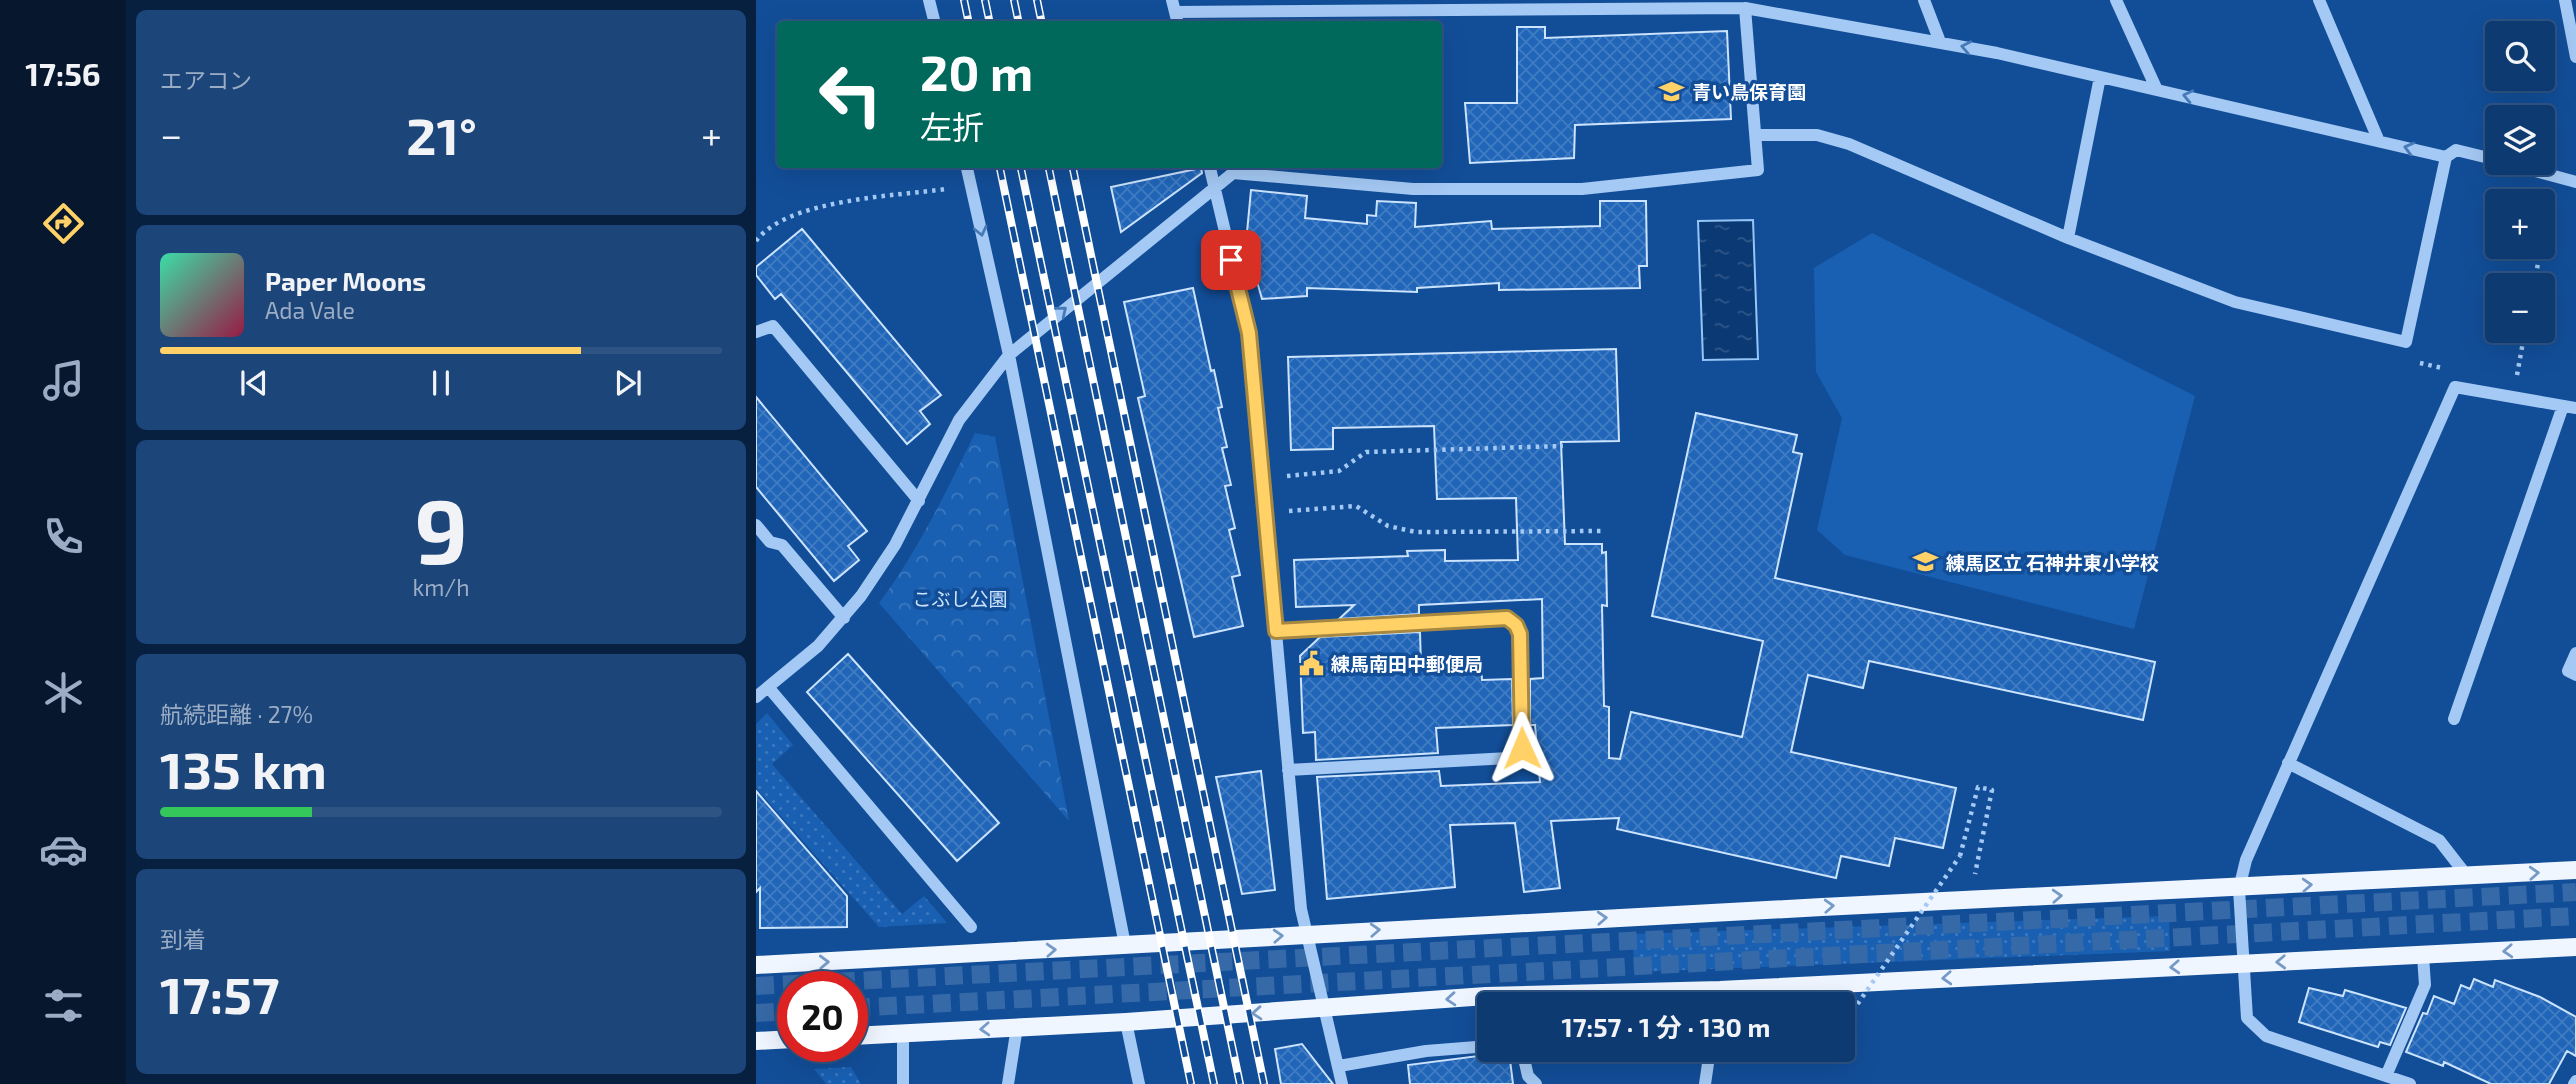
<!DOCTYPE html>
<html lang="ja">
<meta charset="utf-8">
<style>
body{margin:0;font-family:"Exo 2","Noto Sans JP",sans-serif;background:#1c457a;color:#f1f3f6;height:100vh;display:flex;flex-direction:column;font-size:26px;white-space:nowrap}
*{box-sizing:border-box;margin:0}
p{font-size:23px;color:#9badc4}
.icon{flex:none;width:38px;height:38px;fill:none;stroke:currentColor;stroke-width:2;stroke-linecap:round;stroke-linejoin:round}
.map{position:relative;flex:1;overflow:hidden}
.side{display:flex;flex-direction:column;gap:10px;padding:10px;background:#08203f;width:630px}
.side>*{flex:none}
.guide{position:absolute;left:21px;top:21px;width:665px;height:147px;border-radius:7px;box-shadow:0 7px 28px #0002,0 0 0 2px #2e5484;background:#00695c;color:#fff;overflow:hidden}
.tools{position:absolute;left:1729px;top:21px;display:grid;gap:14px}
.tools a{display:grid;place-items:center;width:70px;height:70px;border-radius:7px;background:#0e3a72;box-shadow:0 7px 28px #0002,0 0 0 2px #2e5484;font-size:35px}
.speed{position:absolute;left:21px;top:971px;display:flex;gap:14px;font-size:35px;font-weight:700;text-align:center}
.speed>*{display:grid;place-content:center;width:91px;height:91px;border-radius:50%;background:#0e3a72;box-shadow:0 7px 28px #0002,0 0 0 2px #2e5484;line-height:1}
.speed .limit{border:10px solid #d22;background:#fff;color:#111}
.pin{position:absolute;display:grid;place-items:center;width:60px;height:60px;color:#fff;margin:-30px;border-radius:14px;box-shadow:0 4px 10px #0006}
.me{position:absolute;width:77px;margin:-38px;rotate:359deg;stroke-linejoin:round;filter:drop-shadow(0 0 5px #0008)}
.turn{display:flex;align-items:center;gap:24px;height:147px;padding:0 28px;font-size:32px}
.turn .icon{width:91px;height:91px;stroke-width:2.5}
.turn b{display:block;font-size:49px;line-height:60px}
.big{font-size:52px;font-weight:700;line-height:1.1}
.side .tile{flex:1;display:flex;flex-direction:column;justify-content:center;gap:10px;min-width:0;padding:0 24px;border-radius:10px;background:#1c457a}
.side .dial{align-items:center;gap:0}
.dial b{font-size:91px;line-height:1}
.song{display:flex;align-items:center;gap:21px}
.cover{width:84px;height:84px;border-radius:10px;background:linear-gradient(135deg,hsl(160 70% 55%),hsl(340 70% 35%))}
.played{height:7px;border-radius:4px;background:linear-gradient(90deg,#ffd166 75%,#2e5484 75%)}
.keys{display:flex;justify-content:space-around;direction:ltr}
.heat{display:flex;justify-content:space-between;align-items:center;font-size:38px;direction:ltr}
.charge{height:10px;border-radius:5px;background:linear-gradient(90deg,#34c759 27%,#2e5484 0)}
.trip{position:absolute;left:721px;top:992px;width:378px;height:70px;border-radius:7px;background:#0e3a72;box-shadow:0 7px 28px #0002,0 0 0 2px #2e5484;font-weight:700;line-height:70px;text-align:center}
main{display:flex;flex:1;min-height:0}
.tab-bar{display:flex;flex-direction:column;width:126px;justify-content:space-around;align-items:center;background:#06172e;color:#9badc4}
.tab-bar .icon{width:49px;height:49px}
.tab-bar .selected{color:#ffd166}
.tab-bar b{font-size:32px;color:#f1f3f6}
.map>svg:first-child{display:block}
.grass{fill:url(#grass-dots)}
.park{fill:url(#park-crowns)}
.pitch{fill:#1960b3}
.water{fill:url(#water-ripples);stroke:#95c4f7;stroke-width:2}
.building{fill:url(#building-cross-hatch);stroke:#cce3fd;stroke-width:2}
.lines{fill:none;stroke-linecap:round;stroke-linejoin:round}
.major-tunnel{stroke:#3669a7;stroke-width:18;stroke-dasharray:18 9;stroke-linecap:butt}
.path{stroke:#a4c9f4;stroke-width:4.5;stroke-dasharray:3.5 5;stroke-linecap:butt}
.minor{stroke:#a4c9f4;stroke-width:12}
.major{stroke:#f0f6ff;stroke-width:18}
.rail-casing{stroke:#fff;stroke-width:8}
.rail{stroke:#124e98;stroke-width:5;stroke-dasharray:16;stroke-linecap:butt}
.path-bridge{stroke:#a4c9f4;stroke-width:4.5;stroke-dasharray:3.5 5;stroke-linecap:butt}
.oneway{stroke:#4579b8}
.oneway2{stroke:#769ac6}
.route-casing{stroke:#a68842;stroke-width:18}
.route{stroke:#ffd166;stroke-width:12}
.labels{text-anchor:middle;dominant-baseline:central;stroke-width:7;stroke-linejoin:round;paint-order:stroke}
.poi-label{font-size:19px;font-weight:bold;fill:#fff;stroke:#124e98;text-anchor:start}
.park-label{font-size:19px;fill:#cce3fd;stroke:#124e98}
</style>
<main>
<nav class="tab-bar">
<b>17:56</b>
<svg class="icon selected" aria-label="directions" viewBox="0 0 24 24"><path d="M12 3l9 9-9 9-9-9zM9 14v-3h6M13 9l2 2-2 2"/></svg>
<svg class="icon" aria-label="music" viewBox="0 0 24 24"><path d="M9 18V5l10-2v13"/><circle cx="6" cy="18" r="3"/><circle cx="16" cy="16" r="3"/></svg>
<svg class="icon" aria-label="phone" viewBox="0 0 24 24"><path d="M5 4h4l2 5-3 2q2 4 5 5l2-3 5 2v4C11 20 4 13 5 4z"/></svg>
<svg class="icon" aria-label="climate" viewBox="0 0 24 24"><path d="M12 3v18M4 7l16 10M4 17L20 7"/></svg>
<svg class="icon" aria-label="car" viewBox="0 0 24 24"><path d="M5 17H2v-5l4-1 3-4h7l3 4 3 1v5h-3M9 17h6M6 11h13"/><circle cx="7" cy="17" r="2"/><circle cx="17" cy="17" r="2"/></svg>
<svg class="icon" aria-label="filters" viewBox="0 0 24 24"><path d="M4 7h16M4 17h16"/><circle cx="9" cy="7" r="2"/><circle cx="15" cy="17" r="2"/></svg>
</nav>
<section class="side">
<div class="tile"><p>エアコン</p>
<div class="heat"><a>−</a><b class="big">21°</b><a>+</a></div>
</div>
<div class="tile">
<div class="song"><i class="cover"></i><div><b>Paper Moons</b><p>Ada Vale</p></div></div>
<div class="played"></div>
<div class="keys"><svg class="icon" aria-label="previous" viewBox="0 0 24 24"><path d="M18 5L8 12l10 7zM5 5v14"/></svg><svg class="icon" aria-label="pause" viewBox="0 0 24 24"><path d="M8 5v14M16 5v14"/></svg><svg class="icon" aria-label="next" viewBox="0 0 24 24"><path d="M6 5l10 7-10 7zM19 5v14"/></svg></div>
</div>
<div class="tile dial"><b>9</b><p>km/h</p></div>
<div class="tile"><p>航続距離 · 27%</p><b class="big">135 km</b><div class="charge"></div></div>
<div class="tile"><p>到着</p><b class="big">17:57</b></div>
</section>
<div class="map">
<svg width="1820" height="1084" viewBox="0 0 1820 1084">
<defs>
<pattern id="grass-dots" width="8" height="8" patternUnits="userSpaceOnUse" patternTransform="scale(1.75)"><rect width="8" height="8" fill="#1960b3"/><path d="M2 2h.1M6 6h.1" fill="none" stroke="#3c78be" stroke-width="1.8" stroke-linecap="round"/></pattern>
<pattern id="park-crowns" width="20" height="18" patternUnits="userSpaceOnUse" patternTransform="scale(1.75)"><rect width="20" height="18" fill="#1960b3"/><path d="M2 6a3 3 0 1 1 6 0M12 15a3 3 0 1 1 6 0" fill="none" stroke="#3c78be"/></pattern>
<pattern id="water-ripples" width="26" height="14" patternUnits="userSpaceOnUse" patternTransform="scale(1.75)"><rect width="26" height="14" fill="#0b3974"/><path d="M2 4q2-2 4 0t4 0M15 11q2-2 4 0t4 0" fill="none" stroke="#305789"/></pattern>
<pattern id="building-cross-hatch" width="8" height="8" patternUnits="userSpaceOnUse" patternTransform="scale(1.75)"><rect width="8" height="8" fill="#2065b8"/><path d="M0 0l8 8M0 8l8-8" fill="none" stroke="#417cc3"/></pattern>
</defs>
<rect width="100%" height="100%" fill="#124e98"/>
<path class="grass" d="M11 713 37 745 16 764 146 914 168 896 191 923 123 927 0 788V724Z
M1413 916 1414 951 878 972 877 934Z
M95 1067 105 1084H70L58 1069Z"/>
<path class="park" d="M219 433 239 437 313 821 123 603C162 551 190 492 219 433Z"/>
<path class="pitch" d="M1116 233 1439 396 1378 629 1089 555 1061 530 1086 418 1060 372 1058 268Z"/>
<path class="water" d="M997 220 1002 359 947 360 942 221Z"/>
<path class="building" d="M761 27H789V38L971 31 975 119 819 125 818 158 714 163 709 103H761Z
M445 168 446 173 365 232 355 187Z
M495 190 551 196 549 218 611 224V215L620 216 621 201 660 203 659 227 735 221 736 229 844 226V201H890L891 266H883L884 288 743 290V283L661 288V292L551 288V296L506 299 490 243Z
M46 229 185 395 164 411 174 424 151 444 25 294 19 299 0 275V267Z
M437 288 455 371 458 370 466 407 462 408 471 447 466 448 475 485 469 486 479 528 473 530 484 575 476 577 487 626 438 637 382 398 389 396 368 302Z
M860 349 863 441 805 442 809 544H846V553L850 552 851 606 846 605 848 706 853 707V758L864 759 875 712 986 737 1007 641 896 616 940 413 1041 435 1037 452 1046 454 1019 578 1399 662 1387 720 1113 661 1107 688 1052 675 1035 752 1200 788 1187 848 1139 838 1133 866 1085 856 1080 878 861 829 863 818 795 821 804 888 768 892 759 823 694 825 699 887 571 899 561 777 683 771 685 786 784 782 779 725H774V679L787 678 786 599 663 605V614L583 619 598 605 540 607 538 560 652 556 651 551 689 550V561L762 560 760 498 681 499 678 426 577 428V449L535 450 532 357Z
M0 397 111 531 92 546 103 560 78 581 0 487Z
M664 632 665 667 725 665 726 680 756 679 757 725 680 728 682 753 560 760 559 732 547 733 544 656 564 637Z
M92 654 243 823 201 861 51 692Z
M505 771 519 890 486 894 460 777Z
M0 791 91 896V927L4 928V888L0 892Z
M1718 979 1737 987 1739 980 1784 997 1820 1017V1056L1811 1051 1793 1084H1735L1688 1062 1687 1066 1650 1052 1667 1013 1671 1014 1678 996 1698 1004 1705 985 1714 989Z
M1553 988 1587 996 1589 990 1650 1008 1634 1045 1624 1042 1622 1047 1543 1022Z
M546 1044 577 1084H525L519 1049Z
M753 1052 757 1084H654L652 1065Z"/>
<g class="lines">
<path class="major-tunnel" d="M0 986 1820 892
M96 1008 1820 916
M0 1013 37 1011"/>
<path class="path" d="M1787 238 1794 200
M0 241C31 199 140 196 190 189
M1778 285 1785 247
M1664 363 1686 368
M1761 375 1769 331
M531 476 583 471 610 452 807 446
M533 511 600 506 632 526 660 532 847 531
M1204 856 1222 787 1236 790 1219 874"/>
<path class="minor" d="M173 0 179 24
M416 0 422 24
M1168 0 1184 42
M1360 0 1401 90
M1563 0 1622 139
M1809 0 1820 57
M419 12 989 8 1241 53 1690 157 1700 150 1741 160
M1001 135H1061L1093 144 1312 238 1479 302 1650 342 1690 157
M1750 163 1820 182
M210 164 253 355 369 945
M453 164 493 333 545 909 586 1084
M1312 238 1344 77
M0 332 17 326 163 501
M0 525 14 542 26 545 88 618
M520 631 751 618 760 624 764 634 766 748 753 758 532 770
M1820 653 1812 671 1820 675
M13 688 215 927
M0 697 62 646 105 596 139 545 203 420 253 355 477 173 657 189H826L1002 170 989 8
M1698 719 1807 406
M1532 763 1683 840 1711 876
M961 1004 964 990
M370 1022 383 1084
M147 1033V1084
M766 1050 772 1076 780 1084
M583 1066 670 1051 733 1046
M1630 1076 1669 985 1667 956
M252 1084 261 1027
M949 1084 954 1050
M1654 1084 1510 1036 1491 1018 1483 889 1490 860 1699 387 1820 408
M1818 1084 1820 1081"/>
<path class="major" d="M0 965 1066 907 1820 870
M96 1036 370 1022 730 996 964 990 1820 947
M0 1041 37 1039"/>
<defs>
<path id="rail" d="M208 0 213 24
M229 0 234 24
M258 0 263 24
M281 0 286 24
M243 164 435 1084
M264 164 458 1084
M292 164 484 1084
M316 164 508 1084"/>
</defs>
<use href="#rail" class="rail-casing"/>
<use href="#rail" class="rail"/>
<path class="path-bridge" d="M1087 1025 1204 856"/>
</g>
<defs><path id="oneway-chevron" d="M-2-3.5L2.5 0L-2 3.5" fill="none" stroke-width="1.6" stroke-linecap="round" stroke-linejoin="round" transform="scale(1.75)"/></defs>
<g class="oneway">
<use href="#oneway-chevron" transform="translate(1210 47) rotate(-169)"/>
<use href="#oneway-chevron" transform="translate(1432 96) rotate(-167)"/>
<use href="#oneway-chevron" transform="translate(1653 148) rotate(-165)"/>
<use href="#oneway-chevron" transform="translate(225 231) rotate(77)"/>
<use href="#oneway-chevron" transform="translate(306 311) rotate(-39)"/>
</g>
<g class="oneway2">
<use href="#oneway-chevron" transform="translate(1778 873) rotate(-3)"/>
<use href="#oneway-chevron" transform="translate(1551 885) rotate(-3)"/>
<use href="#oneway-chevron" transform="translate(1301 896) rotate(-3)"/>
<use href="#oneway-chevron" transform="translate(1073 906) rotate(-3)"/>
<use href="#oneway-chevron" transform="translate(846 918) rotate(-3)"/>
<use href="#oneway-chevron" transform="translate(619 930) rotate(-3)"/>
<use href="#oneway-chevron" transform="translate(522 936) rotate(-3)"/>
<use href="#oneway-chevron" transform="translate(295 950) rotate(-3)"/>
<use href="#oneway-chevron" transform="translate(1752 951) rotate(177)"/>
<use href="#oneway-chevron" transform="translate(68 962) rotate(-2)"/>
<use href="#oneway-chevron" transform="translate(1525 962) rotate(178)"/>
<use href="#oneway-chevron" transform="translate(1419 967) rotate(177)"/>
<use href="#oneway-chevron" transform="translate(1191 978) rotate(177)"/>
<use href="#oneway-chevron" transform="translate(695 999) rotate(176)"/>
<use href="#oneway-chevron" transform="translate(501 1013) rotate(176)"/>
<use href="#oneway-chevron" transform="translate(229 1029) rotate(177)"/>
</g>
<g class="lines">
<defs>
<path id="route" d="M475 260 493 333 520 631 751 618 760 625 764 634 766 748"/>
</defs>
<use href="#route" class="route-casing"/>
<use href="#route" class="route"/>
</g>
<defs>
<symbol id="school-bare" viewBox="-9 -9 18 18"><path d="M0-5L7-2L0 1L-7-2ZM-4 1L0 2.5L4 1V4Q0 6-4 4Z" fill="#ffd166" stroke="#124e98" stroke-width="2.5" paint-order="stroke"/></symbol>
<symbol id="civic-bare" viewBox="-9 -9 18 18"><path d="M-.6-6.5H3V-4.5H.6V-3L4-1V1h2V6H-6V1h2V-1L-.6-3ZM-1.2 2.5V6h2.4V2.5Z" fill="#ffd166" stroke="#124e98" stroke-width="2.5" paint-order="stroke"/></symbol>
</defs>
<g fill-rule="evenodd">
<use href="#school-bare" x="898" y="74" width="35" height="35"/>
<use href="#school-bare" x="1152" y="544" width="35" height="35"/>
<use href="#civic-bare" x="538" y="646" width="35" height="35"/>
</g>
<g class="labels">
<g class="poi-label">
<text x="936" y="91">青い鳥保育園</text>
<text x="1190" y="562">練馬区立 石神井東小学校</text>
<text x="575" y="663">練馬南田中郵便局</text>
</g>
<g class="park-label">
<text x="204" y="598">こぶし公園</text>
</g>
</g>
</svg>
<div class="tools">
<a><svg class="icon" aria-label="search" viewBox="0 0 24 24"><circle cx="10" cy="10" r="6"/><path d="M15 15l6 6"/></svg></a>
<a><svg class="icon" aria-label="layers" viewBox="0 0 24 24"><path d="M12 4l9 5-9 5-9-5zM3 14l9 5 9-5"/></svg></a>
<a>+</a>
<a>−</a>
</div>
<div class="speed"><div class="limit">20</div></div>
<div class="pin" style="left:475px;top:260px;background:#d93025"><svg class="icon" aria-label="arrive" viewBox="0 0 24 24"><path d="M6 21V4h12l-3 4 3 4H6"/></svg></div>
<svg class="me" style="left:766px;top:748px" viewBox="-20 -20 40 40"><path d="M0-17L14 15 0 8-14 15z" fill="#ffd166" stroke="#fff" stroke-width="4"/></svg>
<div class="trip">17:57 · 1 分 · 130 m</div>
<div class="guide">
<div class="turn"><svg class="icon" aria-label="left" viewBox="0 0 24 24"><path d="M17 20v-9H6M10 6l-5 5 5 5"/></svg><div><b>20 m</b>左折</div></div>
</div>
</div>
</main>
